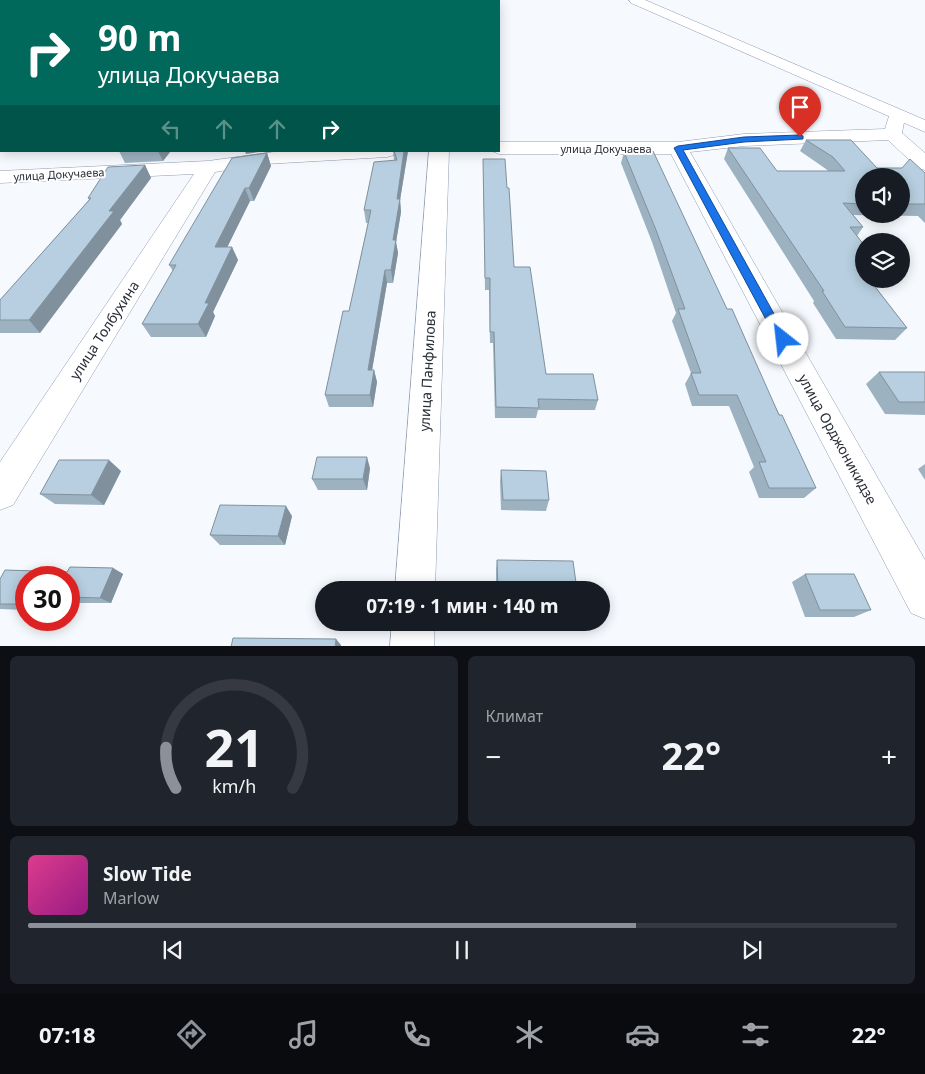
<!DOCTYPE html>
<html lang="ru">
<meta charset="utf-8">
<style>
body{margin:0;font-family:"Noto Sans",sans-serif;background:#20242c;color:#f1f3f6;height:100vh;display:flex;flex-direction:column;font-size:19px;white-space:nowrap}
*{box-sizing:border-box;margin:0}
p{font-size:16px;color:#9ea1a6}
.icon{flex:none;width:28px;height:28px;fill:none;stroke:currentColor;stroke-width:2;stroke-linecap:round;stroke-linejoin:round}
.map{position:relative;height:646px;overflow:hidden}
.panel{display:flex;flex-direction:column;gap:10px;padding:10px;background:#0d0f14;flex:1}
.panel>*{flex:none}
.top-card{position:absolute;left:0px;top:0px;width:500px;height:152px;box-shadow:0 2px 12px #0003;background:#00695c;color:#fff;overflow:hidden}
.tools{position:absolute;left:855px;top:168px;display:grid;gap:10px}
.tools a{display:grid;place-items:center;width:55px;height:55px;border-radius:50%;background:#171b24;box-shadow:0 2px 12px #0003;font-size:25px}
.speed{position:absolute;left:15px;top:566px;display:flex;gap:10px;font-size:25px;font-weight:700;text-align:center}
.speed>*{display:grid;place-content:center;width:65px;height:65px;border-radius:50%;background:#171b24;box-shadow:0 2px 12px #0003;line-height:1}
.speed .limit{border:8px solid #d22;background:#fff;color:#111}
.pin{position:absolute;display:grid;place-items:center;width:42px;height:42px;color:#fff;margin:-51px -21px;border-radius:50% 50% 50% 0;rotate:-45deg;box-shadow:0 0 5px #0007}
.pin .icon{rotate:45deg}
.me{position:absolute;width:55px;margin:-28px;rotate:331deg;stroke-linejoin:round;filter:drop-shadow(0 0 4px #0008)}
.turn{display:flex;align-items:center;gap:18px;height:105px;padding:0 15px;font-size:22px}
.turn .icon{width:65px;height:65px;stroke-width:2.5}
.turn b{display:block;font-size:35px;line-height:42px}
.lanes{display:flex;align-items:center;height:48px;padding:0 15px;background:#0003;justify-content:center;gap:25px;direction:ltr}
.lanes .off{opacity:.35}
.big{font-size:38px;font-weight:700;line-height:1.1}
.panel .widget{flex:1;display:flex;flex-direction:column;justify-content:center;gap:8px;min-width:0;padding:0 18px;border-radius:8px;background:#20242c}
.panel .dial{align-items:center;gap:0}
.dial svg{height:130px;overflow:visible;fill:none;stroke:#363941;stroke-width:7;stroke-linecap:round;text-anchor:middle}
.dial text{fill:#f1f3f6;stroke:none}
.song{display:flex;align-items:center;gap:15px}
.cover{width:60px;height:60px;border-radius:8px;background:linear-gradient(135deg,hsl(330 70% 55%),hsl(310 70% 35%))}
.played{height:5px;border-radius:2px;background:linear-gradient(90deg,#8c9099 70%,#363941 70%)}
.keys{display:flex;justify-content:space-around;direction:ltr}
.heat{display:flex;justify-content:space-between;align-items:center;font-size:28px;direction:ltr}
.panel .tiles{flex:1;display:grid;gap:10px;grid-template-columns:1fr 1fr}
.widget:last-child{grid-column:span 2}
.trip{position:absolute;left:315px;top:581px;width:295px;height:50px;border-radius:25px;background:#171b24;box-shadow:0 2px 12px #0003;font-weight:700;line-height:50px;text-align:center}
.tab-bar{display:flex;height:80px;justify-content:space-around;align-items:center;background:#090b0e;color:#9ea1a6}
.tab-bar .icon{width:35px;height:35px}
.tab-bar .selected{color:#8c9099}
.tab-bar b{font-size:22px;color:#f1f3f6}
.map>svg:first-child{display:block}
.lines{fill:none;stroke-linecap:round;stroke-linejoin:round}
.minor-casing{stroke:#909cb2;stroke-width:1}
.tertiary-casing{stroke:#909cb2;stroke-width:1}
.secondary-casing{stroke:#909cb2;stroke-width:29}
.minor{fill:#fff;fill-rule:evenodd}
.tertiary{fill:#fff;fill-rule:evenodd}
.secondary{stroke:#fff;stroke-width:28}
.wall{fill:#9db2c1;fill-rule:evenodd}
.shaded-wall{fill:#80919d}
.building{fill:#b7cfe0;stroke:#80919d}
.route{fill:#1a73e8;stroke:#114b97}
.labels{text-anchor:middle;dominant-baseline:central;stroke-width:4;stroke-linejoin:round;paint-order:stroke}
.far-street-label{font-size:11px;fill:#292e37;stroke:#fff}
.street-label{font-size:14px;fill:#292e37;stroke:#fff}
</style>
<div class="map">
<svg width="925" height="647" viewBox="0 0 925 647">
<rect width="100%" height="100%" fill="#f6f9fe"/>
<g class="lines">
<defs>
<path id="minor" d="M345 0H358L359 1H346Z
M896 112 902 113 905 117 902 133 925 153V170L918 168 888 140 744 146 690 152 925 560V619L911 613 671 154H499L492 151H499V142H678L744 134 885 129 890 113Z
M281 151H396L394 155 387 157 265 164 215 172 13 505 0 510V462L194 174 0 183V171L208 161Z
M429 151H449L435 590H395Z
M392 622H434V647H390Z"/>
<path id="tertiary" d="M629 0H645L925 120V132L631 3Z"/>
<path id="secondary" d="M297 1 315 0
M0 20 1 19"/>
</defs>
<use href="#minor" class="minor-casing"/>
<use href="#tertiary" class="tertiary-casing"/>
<use href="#secondary" class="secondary-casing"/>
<use href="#minor" class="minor"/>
<use href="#tertiary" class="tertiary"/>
<use href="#secondary" class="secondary"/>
</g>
<path class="wall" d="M806 140 877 168 925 173V223L918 216 853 215 863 227 857 236 864 245V279H875L873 281H871L907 328 895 340 836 339 813 303 814 301 724 159 728 148 777 171H828L826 169 800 151ZM864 176H901V214H864Z
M119 151H186L170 152 163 161 125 163Z
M393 151H408L400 200 401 212 396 242 398 253 393 283H387L372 370H374L377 382 373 407H329L325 395 349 311 368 223H366L364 210 394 160Z
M624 152 727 309 816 488 804 498H759L749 472 754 467 729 406H692L685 384 691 373 672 321 676 313 652 242 621 163Z
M267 153 271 166 254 201H250L227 247H232L238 260 213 312 215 316 206 337H151L142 324 173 271 169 265Z
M483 159 507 188 514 267 546 374 598 400 595 410H538L536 418H495L493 343H490L489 290H485Z
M145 165 151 178 120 220 122 224 40 333H0V300L89 200 88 198Z
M879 372H925V415L885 414 866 384Z
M925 464V480L918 469Z
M370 468 367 490H318L312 479Z
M501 470 549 500 546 511 501 510 500 481Z
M121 471 104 505 55 504 40 494Z
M292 516 285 545H220L210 535Z
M497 560 577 590H496V569Z
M70 567 113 568 123 574 111 603H69V578H26V610L0 609V579L5 570 67 572Z
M805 574 871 610 854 617H805L792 582Z"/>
<path class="shaded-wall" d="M1 84V100L0 101V85Z
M158 151H170V152L163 161Z
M245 151H265L246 154Z
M404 151H408L400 200 401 212 396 242 398 253 393 283 391 270 393 240 397 199Z
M267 153 271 166 254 201 249 188Z
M145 165 151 178 120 220 122 224 40 333 29 320 109 211Z
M245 188 250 201 221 260 215 247Z
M232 247 238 260 213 312 215 316 206 337 198 324 205 303Z
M385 270 387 283 370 382 368 370Z
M374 370 377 382 373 407 370 395Z
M367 457 370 468 367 490 363 479Z
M109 460 121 471 104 505 91 495Z
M286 506 292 516 285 545 278 536Z
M113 568 123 574 111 603 100 598Z
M336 639 341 645V647H335Z"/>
<path class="building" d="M0 45H1V84L0 85Z
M806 140H851L877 168H902L910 159 925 173V204H901V176H864V204L843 203 863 227H850L864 245V269H862L864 272V279H869L907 328 845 327 822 291H824L728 148H760L777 171H845L833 157Z
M394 151H404L397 199H400L393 240H396L391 270H385L368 370H374L370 395H325L343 311H349L371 210H364L374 162 397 160Z
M653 151 727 309H732L779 415H782L816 488H769L759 462H766L737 395H699L691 373H701L678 309H685L656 230 624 152Z
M267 153 249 188H245L215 247H232L205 303H209L198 324H142L176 265H169L232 158Z
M483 159H505L507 188H509L514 267H530L546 374H593L598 400 538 399 539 408 496 407 494 332H490V278H485Z
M145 165 109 211H114L29 320H0V300L91 198H88L108 167Z
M879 372H925V402H899Z
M317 457H367L363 479H312Z
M59 460H109L91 495 40 494Z
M501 470 546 471 549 500H503Z
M220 505 286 506 278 536 210 535Z
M497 560 573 561 577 590H498Z
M70 567 113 568 100 598 69 597V578H26V604H0V579L5 570 67 572Z
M805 574H854L871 610H820Z
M233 638 336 639 335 647H231Z"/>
<path class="route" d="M800 135 803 136V139L744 142 683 150 788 339 783 343 778 342 674 148 678 146 744 137Z"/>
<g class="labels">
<g class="far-street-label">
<text x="606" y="148">улица Докучаева</text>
<text transform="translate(59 174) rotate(-3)">улица Докучаева</text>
</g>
<g class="street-label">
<text transform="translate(104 330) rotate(-57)">улица Толбухина</text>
<text transform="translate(427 371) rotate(-87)">улица Панфилова</text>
<text transform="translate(838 439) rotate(61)">улица Орджоникидзе</text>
</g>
</g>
</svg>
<div class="tools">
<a><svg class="icon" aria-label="sound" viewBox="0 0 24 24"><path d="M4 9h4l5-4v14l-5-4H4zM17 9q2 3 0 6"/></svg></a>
<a><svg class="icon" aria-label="layers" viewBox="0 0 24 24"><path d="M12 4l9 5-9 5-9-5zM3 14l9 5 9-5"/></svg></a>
</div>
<div class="speed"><div class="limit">30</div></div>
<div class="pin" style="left:800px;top:137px;background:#d93025"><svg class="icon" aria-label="arrive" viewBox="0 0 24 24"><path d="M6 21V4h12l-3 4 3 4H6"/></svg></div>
<svg class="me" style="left:783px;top:339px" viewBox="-20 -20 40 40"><circle r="19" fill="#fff"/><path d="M0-13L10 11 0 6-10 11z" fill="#1a73e8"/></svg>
<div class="trip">07:19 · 1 мин · 140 m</div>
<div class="top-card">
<div class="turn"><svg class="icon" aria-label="right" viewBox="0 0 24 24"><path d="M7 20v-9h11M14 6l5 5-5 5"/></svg><div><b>90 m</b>улица Докучаева</div></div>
<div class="lanes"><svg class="icon off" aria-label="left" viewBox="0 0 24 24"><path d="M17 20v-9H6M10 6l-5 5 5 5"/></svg><svg class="icon off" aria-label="ahead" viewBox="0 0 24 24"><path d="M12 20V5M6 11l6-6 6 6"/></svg><svg class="icon off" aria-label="ahead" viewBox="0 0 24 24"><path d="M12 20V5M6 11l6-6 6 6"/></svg><svg class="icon" aria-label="right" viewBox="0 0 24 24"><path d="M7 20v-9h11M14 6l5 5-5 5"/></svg></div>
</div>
</div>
<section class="panel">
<div class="tiles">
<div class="widget dial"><svg viewBox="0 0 100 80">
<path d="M14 69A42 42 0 1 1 86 69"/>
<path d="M14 69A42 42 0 0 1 8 44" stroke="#8c9099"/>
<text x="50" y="56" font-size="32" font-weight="700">21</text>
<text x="50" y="72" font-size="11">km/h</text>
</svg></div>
<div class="widget"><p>Климат</p>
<div class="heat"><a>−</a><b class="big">22°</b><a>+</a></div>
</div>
<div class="widget">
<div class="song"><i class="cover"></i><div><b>Slow Tide</b><p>Marlow</p></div></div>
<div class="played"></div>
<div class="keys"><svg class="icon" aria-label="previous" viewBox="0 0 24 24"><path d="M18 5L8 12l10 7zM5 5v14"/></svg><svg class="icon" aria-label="pause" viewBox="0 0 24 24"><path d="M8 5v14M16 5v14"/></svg><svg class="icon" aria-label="next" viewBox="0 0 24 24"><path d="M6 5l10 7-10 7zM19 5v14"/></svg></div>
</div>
</div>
</section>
<nav class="tab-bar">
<b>07:18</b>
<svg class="icon selected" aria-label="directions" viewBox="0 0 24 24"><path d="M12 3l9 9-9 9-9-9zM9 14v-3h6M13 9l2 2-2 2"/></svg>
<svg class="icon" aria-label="music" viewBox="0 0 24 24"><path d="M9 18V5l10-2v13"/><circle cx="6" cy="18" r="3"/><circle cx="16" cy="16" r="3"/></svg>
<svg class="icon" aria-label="phone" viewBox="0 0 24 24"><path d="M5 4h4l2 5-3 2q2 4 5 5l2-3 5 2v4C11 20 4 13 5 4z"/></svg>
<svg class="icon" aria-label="climate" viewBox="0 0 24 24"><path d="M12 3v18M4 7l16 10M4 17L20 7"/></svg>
<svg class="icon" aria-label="car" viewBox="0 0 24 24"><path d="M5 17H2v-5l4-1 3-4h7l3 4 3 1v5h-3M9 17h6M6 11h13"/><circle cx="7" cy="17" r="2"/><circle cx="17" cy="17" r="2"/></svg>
<svg class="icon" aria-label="filters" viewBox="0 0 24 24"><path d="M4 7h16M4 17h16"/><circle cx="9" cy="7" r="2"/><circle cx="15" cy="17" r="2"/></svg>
<b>22°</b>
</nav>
